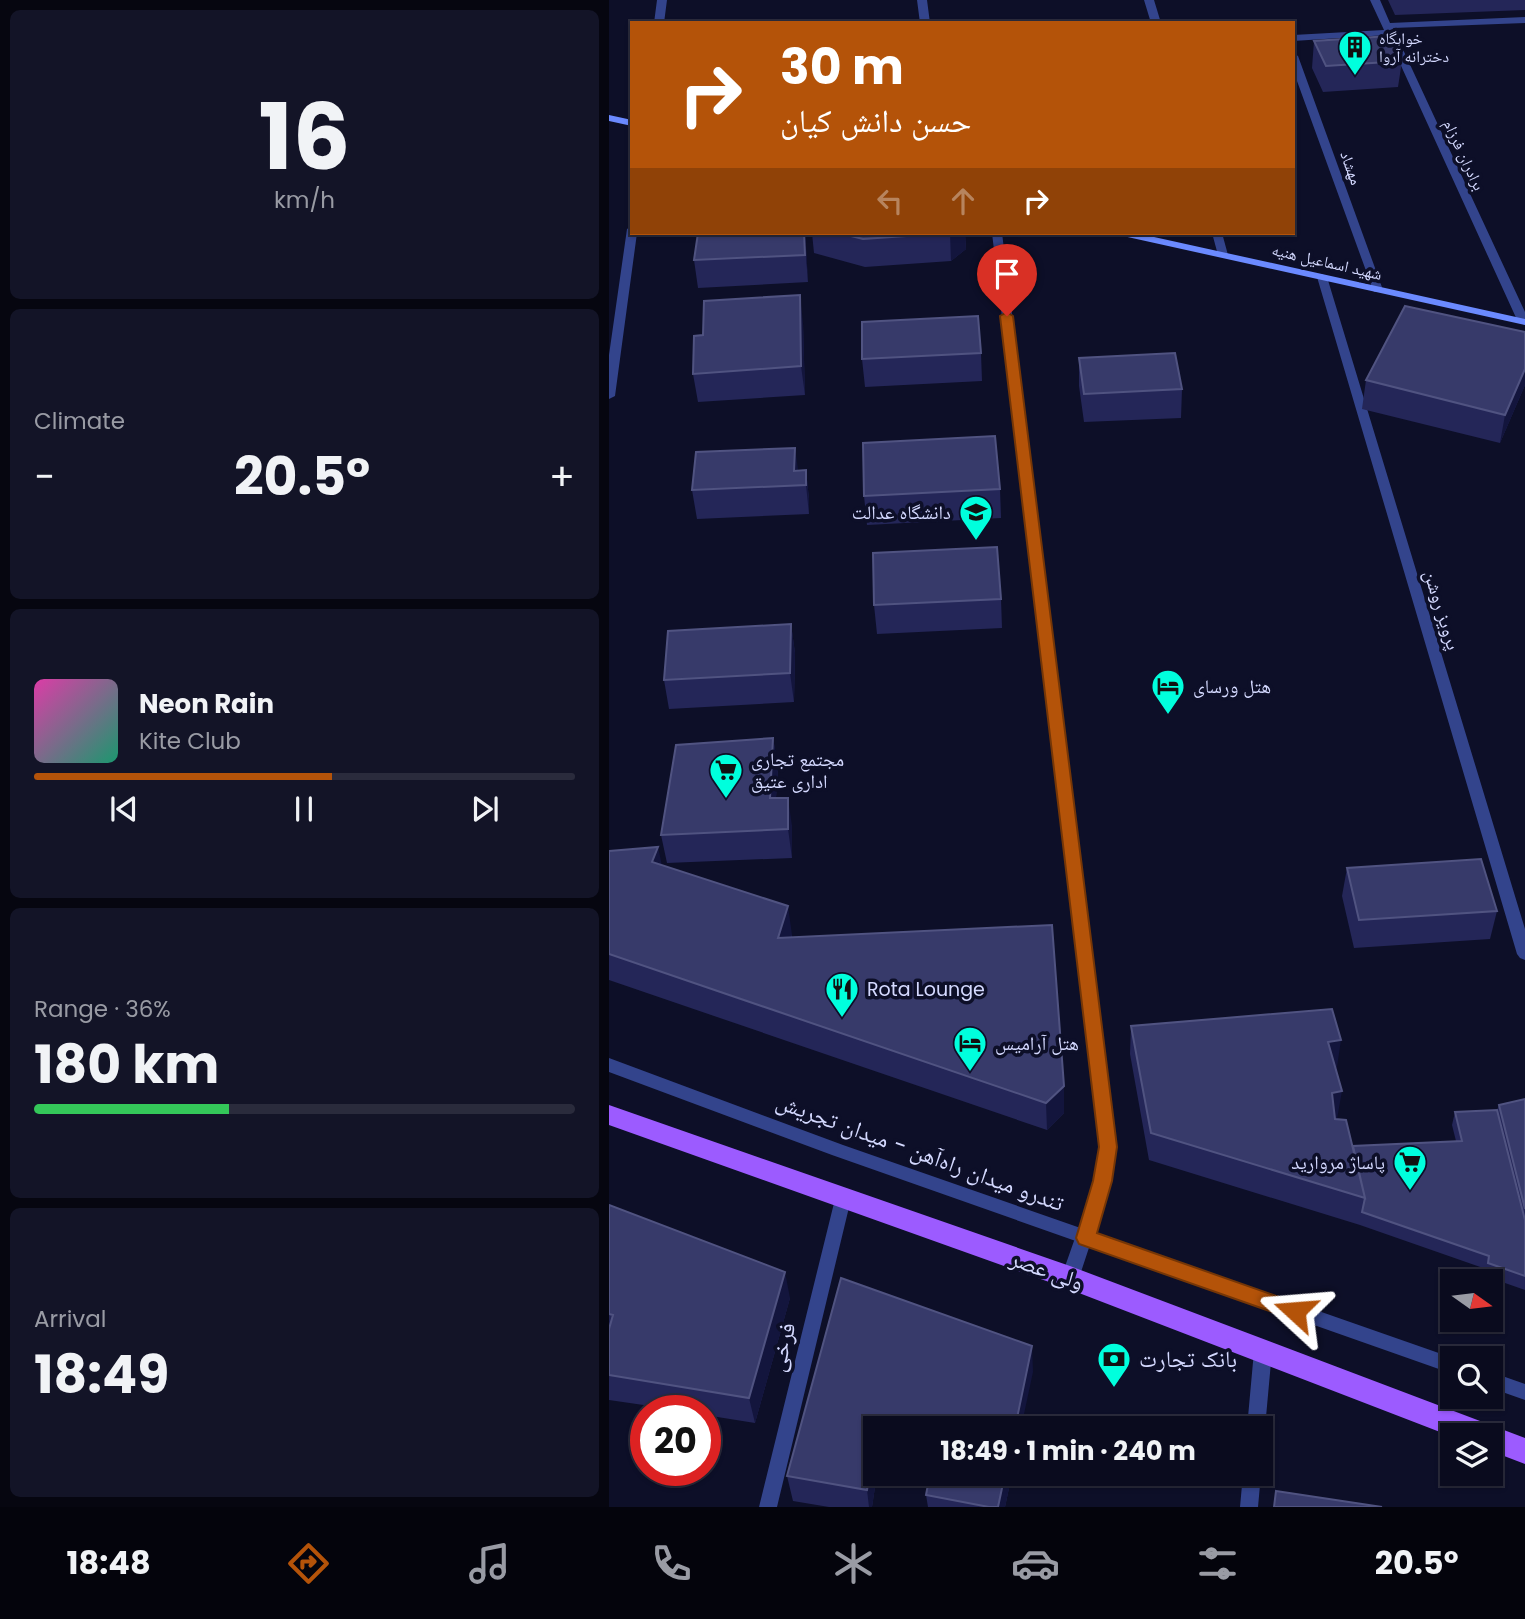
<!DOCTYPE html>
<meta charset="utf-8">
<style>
body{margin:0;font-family:Poppins,"Noto Naskh Arabic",sans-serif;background:#131427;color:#f1f3f6;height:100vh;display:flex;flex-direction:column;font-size:26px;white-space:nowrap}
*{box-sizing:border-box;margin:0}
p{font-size:23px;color:#999ba4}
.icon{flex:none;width:38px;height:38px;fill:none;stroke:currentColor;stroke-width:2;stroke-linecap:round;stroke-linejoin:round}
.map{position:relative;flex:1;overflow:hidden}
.panel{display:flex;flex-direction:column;gap:10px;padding:10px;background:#060610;width:609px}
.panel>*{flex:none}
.hud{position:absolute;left:21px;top:21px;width:665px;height:214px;border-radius:0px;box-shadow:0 2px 5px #0004,0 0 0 2px #2a2b3c;background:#b45309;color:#fff;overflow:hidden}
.needle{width:46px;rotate:104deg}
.controls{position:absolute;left:831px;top:1269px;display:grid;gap:14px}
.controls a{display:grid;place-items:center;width:63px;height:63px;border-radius:0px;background:#0a0b1e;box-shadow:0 2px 5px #0004,0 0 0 2px #2a2b3c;font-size:35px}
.speed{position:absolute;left:21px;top:1395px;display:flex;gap:14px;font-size:35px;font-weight:700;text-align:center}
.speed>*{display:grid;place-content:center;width:91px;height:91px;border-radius:50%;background:#0a0b1e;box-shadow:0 2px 5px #0004,0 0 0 2px #2a2b3c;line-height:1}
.speed .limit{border:10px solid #d22;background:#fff;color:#111}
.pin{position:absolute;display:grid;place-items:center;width:60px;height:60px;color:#fff;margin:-72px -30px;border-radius:50% 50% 50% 0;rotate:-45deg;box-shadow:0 0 7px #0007}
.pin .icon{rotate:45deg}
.me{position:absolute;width:77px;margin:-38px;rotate:289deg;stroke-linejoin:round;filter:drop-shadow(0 0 5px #0008)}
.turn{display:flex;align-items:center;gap:24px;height:147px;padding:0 35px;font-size:32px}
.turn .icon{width:91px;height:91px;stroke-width:2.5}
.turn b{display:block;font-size:49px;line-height:60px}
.lanes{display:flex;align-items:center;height:66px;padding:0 35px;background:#0003;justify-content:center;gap:35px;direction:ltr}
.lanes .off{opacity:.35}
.big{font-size:52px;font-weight:700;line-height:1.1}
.panel .card{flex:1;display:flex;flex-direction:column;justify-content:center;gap:10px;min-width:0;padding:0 24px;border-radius:10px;background:#131427}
.panel .dial{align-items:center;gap:0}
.dial b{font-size:91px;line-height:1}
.song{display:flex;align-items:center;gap:21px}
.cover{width:84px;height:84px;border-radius:10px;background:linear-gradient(135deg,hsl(320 70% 55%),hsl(160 70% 35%))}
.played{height:7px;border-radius:4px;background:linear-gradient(90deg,#b45309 55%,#2a2b3c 55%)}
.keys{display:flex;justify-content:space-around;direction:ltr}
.heat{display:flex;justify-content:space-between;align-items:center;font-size:38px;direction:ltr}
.charge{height:10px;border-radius:5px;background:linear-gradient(90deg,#34c759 36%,#2a2b3c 0)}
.trip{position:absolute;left:254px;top:1416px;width:410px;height:70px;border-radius:0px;background:#0a0b1e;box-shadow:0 2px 5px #0004,0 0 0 2px #2a2b3c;font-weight:700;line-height:70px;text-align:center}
.tabs{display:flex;height:112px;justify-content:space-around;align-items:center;background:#04040c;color:#999ba4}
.tabs .icon{width:49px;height:49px}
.tabs .selected{color:#b45309}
.tabs b{font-size:32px;color:#f1f3f6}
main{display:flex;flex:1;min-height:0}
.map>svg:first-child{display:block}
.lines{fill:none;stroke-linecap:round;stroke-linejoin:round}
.service{fill:#33448c;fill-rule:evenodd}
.minor{fill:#33448c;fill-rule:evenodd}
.secondary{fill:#6b8aff;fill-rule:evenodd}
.primary{fill:#9c5bff;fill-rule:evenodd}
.wall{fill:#242658}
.shaded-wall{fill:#13153d}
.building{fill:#373a6a;stroke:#505381;stroke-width:2}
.route{fill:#b45309;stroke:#753606;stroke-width:2}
.labels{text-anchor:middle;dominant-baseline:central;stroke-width:7;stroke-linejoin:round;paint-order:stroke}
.far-poi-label{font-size:16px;fill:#d4d9ff;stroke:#0d0f28;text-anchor:start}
.far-street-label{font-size:16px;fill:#d4d9ff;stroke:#0d0f28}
.poi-label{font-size:19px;fill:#d4d9ff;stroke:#0d0f28;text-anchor:start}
.street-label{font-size:19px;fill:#d4d9ff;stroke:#0d0f28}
.near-street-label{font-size:23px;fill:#d4d9ff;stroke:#0d0f28}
.near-poi-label{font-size:23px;fill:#d4d9ff;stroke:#0d0f28;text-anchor:start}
</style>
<main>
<section class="panel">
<div class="card dial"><b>16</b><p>km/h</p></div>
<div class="card"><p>Climate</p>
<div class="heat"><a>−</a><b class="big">20.5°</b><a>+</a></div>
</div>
<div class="card">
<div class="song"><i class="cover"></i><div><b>Neon Rain</b><p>Kite Club</p></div></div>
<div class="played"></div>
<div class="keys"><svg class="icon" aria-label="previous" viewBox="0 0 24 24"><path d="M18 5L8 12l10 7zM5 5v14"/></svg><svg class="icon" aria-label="pause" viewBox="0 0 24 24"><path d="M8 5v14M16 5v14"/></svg><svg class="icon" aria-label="next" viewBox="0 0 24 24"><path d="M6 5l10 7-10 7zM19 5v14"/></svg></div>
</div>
<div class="card"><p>Range · 36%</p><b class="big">180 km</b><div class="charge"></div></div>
<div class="card"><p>Arrival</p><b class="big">18:49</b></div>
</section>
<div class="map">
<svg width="916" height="1507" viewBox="0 0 916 1507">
<rect width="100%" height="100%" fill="#0d0f28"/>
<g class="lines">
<path class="service" d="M0 1058 234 1145 844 1358V1374L223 1155 0 1072Z
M882 1372 916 1384V1400L882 1388Z"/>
<path class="minor" d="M48 0H58L55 23H45Z
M308 0H318L321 23H311Z
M535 0H545L552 23H542Z
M761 0H771L781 23 916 17V23L784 28 916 312V325L909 322 778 35 684 41V35L775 30Z
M684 53 689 56 774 290 773 292H765L764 290 684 70Z
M23 226V233H28L6 396 0 399V355L18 229Z
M383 233H393L507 1147 502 1181 470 1278 467 1284 461 1286 455 1284 452 1278 486 1181 491 1147Z
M603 233H613L619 255 618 257H610L609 255Z
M713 274 718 277 916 929V960L911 958 908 954 708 277Z
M234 1192 240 1194 242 1199 168 1507H150L226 1199 228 1194Z
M654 1343 660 1345 663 1351 656 1428 651 1435V1428H638L645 1351 648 1345Z
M651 1471 652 1474 649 1507H631L634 1474H651Z"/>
<path class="secondary" d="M0 115 23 120V126L0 121Z
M509 233H527L916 319V325L514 236Z"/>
<path class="primary" d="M0 1105 461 1266 916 1438V1464L882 1451V1435L844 1437 457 1288 0 1125Z"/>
</g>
<path class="wall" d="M779 0H916V10L786 15Z
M705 41 793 61 789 87 714 92 703 68Z
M89 233H196L199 282 89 288 85 260Z
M203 233H356L357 249 342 261 256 267 205 253Z
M194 323 196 395 89 402 84 374Z
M916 332V385L891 443 753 409 757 380Z
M372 353 373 381 256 387 253 359Z
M470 358 573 389 572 418 475 422 470 386Z
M197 470 200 499V514L88 519 83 490 189 471Z
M391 489 392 518 258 525 255 496Z
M392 599 393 628 268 634 265 605Z
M182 624 186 653 185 702 60 709 55 680Z
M164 738 169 767 167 798 183 826V858L58 863 52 835Z
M0 851 53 865 183 935V937L455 1113 438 1130 0 980Z
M738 868 888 911 881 939 745 948 733 896Z
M522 1026 728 1067 726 1068 728 1119H726L744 1146 847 1141 843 1125 846 1112 888 1110 890 1105 916 1099V1290L876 1276 877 1269 751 1225 540 1160 521 1054Z
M0 1205 181 1298 146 1423 96 1415V1410H69L0 1400Z
M232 1278 424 1372 266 1428V1474H268L263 1507H220L184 1501 178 1476Z
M321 1474H403L396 1507H319L317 1495Z"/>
<path class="shaded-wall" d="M195 233H196L197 244 199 282Z
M341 233H356L357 249 342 261Z
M191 295 194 323 196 395 192 366Z
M916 369V385L891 443 896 415Z
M186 448 190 476 185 471Z
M197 470 200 499V514L197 485Z
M182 624 186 653 185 702 181 673Z
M164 738 169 767 165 827 161 798Z
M179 798 183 826V858L179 829Z
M49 847 55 875 43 862Z
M179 906 183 935 174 967 169 938Z
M732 1040 728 1067 715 1070 719 1042Z
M455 1086V1113L438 1130 437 1103Z
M733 1091 728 1119 718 1121 723 1093Z
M176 1272 181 1298 146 1423 140 1398Z
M423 1346 424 1372 412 1428H406Z
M266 1438V1474H268L263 1507H260L258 1490Z
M396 1474H403L396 1507H389Z"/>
<path class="building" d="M780 36 793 61 717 66 705 41Z
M89 233H195L196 255 85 260Z
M230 233H341L254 239Z
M191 295 192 366 84 374 85 336 94 335 95 301Z
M796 306 916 332V369L896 415 757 380Z
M369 316 372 353 253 359V322Z
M566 353 573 389 475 394 470 358Z
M386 436 391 489 255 496 254 443Z
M186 448 185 471 197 470V485L83 490 87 452Z
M388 547 392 599 265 605 264 553Z
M182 624 181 673 55 680 59 631Z
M164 738 161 798H179V829L52 835 67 745Z
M49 847 43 862 179 906 169 938 443 925 455 1086 437 1103 0 954V851Z
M872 859 888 911 750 920 738 868Z
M723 1009 732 1040 719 1042 733 1091 723 1093 726 1119 737 1120 756 1198 542 1133 522 1026Z
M916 1099V1209L890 1105Z
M888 1110 916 1220V1276L879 1263 880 1256 753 1212 756 1198 744 1146 853 1141 846 1112Z
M0 1205 176 1272 140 1398 0 1375V1329L4 1315 0 1314Z
M232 1278 423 1346 406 1428H266V1438L258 1490 178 1476Z
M321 1474H396L389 1507H380L317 1495Z
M667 1491 773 1507H665Z"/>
<path class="route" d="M398 312 404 316 508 1147 503 1181 488 1233 693 1305 696 1311 693 1318 686 1320 470 1244 467 1238 484 1181 490 1147 391 316Z"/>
<defs>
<symbol id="building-pin" viewBox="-11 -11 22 30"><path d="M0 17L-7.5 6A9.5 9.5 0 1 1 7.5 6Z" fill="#0fd" stroke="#0d0f28"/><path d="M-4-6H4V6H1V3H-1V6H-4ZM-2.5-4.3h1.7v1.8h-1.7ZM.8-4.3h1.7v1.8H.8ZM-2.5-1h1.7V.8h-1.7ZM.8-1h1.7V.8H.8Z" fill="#111"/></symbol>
<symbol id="university-pin" viewBox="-11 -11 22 30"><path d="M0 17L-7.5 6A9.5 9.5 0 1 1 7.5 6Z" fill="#0fd" stroke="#0d0f28"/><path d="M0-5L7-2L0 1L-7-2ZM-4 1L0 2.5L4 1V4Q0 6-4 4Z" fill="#111"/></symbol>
<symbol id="hotel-pin" viewBox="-11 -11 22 30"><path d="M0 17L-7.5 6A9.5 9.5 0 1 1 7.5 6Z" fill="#0fd" stroke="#0d0f28"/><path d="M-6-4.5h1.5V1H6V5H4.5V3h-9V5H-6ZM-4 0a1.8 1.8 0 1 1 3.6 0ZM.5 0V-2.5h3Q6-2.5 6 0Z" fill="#111"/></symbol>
<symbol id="supermarket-pin" viewBox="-11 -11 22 30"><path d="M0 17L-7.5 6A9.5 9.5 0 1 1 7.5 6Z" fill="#0fd" stroke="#0d0f28"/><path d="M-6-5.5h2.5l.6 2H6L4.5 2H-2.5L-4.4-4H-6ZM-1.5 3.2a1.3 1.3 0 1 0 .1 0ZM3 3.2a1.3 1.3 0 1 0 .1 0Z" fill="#111"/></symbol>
<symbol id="restaurant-pin" viewBox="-11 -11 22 30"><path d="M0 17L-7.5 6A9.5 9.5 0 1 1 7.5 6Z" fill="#0fd" stroke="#0d0f28"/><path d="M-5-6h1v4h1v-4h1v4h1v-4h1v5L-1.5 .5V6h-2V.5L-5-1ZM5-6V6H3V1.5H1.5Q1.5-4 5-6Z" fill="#111"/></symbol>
<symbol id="bank-pin" viewBox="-11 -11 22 30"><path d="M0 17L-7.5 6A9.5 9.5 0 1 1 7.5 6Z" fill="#0fd" stroke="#0d0f28"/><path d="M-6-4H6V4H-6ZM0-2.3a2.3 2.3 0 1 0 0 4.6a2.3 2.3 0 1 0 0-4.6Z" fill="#111"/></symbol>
</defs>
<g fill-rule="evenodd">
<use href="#building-pin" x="727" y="28" width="38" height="52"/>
<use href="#university-pin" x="348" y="493" width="38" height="52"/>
<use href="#hotel-pin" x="540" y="667" width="38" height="52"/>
<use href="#supermarket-pin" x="98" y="751" width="38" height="52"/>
<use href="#restaurant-pin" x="214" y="970" width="38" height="52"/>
<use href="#hotel-pin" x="342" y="1024" width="38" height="52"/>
<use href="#supermarket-pin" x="782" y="1143" width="38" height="52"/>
<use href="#bank-pin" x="486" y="1340" width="38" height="52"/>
</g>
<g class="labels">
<g class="far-poi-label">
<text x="770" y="38">خوابگاه<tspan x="770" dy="18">دخترانه آروا</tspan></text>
</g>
<g class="far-street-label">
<text transform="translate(855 155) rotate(65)">برادران فرزام</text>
<text transform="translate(742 168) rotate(70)">مهشاد</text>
<text transform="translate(718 262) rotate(13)">شهید اسماعیل هنیه</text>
</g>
<g class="poi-label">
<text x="342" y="512" text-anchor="end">دانشگاه عدالت</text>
<text x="584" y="686">هتل ورسای</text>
<text x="142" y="759">مجتمع تجاری<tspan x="142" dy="22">اداری عتیق</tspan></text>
<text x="258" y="989">Rota Lounge</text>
<text x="386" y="1043">هتل آرامیس</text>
<text x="776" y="1162" text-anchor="end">پاساژ مروارید</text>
</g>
<g class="street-label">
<text transform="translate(833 610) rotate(73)">پرویز روشن</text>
</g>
<g class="near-street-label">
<text transform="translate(311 1152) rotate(20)">تندرو میدان راه‌آهن - میدان تجریش</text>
<text transform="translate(438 1270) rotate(20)">ولی عصر</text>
<text transform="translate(173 1347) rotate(-76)">فرخی</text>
</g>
<g class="near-poi-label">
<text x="530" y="1359">بانک تجارت</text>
</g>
</g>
</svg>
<div class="controls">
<a><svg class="needle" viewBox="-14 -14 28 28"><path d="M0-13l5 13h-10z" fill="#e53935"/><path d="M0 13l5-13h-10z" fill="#999ba4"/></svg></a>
<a><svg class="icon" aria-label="search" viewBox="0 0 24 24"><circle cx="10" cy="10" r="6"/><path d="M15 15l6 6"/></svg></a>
<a><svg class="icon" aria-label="layers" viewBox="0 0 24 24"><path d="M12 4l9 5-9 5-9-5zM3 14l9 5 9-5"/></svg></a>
</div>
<div class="speed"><div class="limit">20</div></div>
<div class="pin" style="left:398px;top:316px;background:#d93025"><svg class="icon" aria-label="arrive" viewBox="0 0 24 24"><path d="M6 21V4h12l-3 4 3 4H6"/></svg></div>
<svg class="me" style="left:686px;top:1311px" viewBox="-20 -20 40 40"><path d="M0-17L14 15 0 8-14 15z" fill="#b45309" stroke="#fff" stroke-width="4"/></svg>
<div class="trip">18:49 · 1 min · 240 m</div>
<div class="hud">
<div class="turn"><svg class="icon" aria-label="right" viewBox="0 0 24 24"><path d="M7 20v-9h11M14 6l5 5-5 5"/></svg><div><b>30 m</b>حسن دانش کیان</div></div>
<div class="lanes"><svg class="icon off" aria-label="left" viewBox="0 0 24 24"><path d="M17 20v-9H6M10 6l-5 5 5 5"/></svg><svg class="icon off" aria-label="ahead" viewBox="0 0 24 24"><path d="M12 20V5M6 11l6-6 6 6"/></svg><svg class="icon" aria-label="right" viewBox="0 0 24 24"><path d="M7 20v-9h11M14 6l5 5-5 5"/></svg></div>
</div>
</div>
</main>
<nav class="tabs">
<b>18:48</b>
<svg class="icon selected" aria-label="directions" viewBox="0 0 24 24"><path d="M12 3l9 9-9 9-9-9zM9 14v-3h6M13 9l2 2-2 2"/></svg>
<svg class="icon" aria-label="music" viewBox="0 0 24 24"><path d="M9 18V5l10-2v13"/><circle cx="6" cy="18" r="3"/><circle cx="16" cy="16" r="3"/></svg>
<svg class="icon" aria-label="phone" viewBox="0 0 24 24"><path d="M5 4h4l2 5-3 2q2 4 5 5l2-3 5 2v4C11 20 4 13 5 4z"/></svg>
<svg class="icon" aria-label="climate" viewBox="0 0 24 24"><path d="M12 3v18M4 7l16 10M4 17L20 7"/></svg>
<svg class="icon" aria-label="car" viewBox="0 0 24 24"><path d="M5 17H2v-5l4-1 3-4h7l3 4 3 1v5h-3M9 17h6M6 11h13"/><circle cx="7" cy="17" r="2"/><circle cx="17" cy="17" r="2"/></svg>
<svg class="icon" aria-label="filters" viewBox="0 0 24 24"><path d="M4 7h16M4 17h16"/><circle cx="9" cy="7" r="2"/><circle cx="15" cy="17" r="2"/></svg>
<b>20.5°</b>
</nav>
